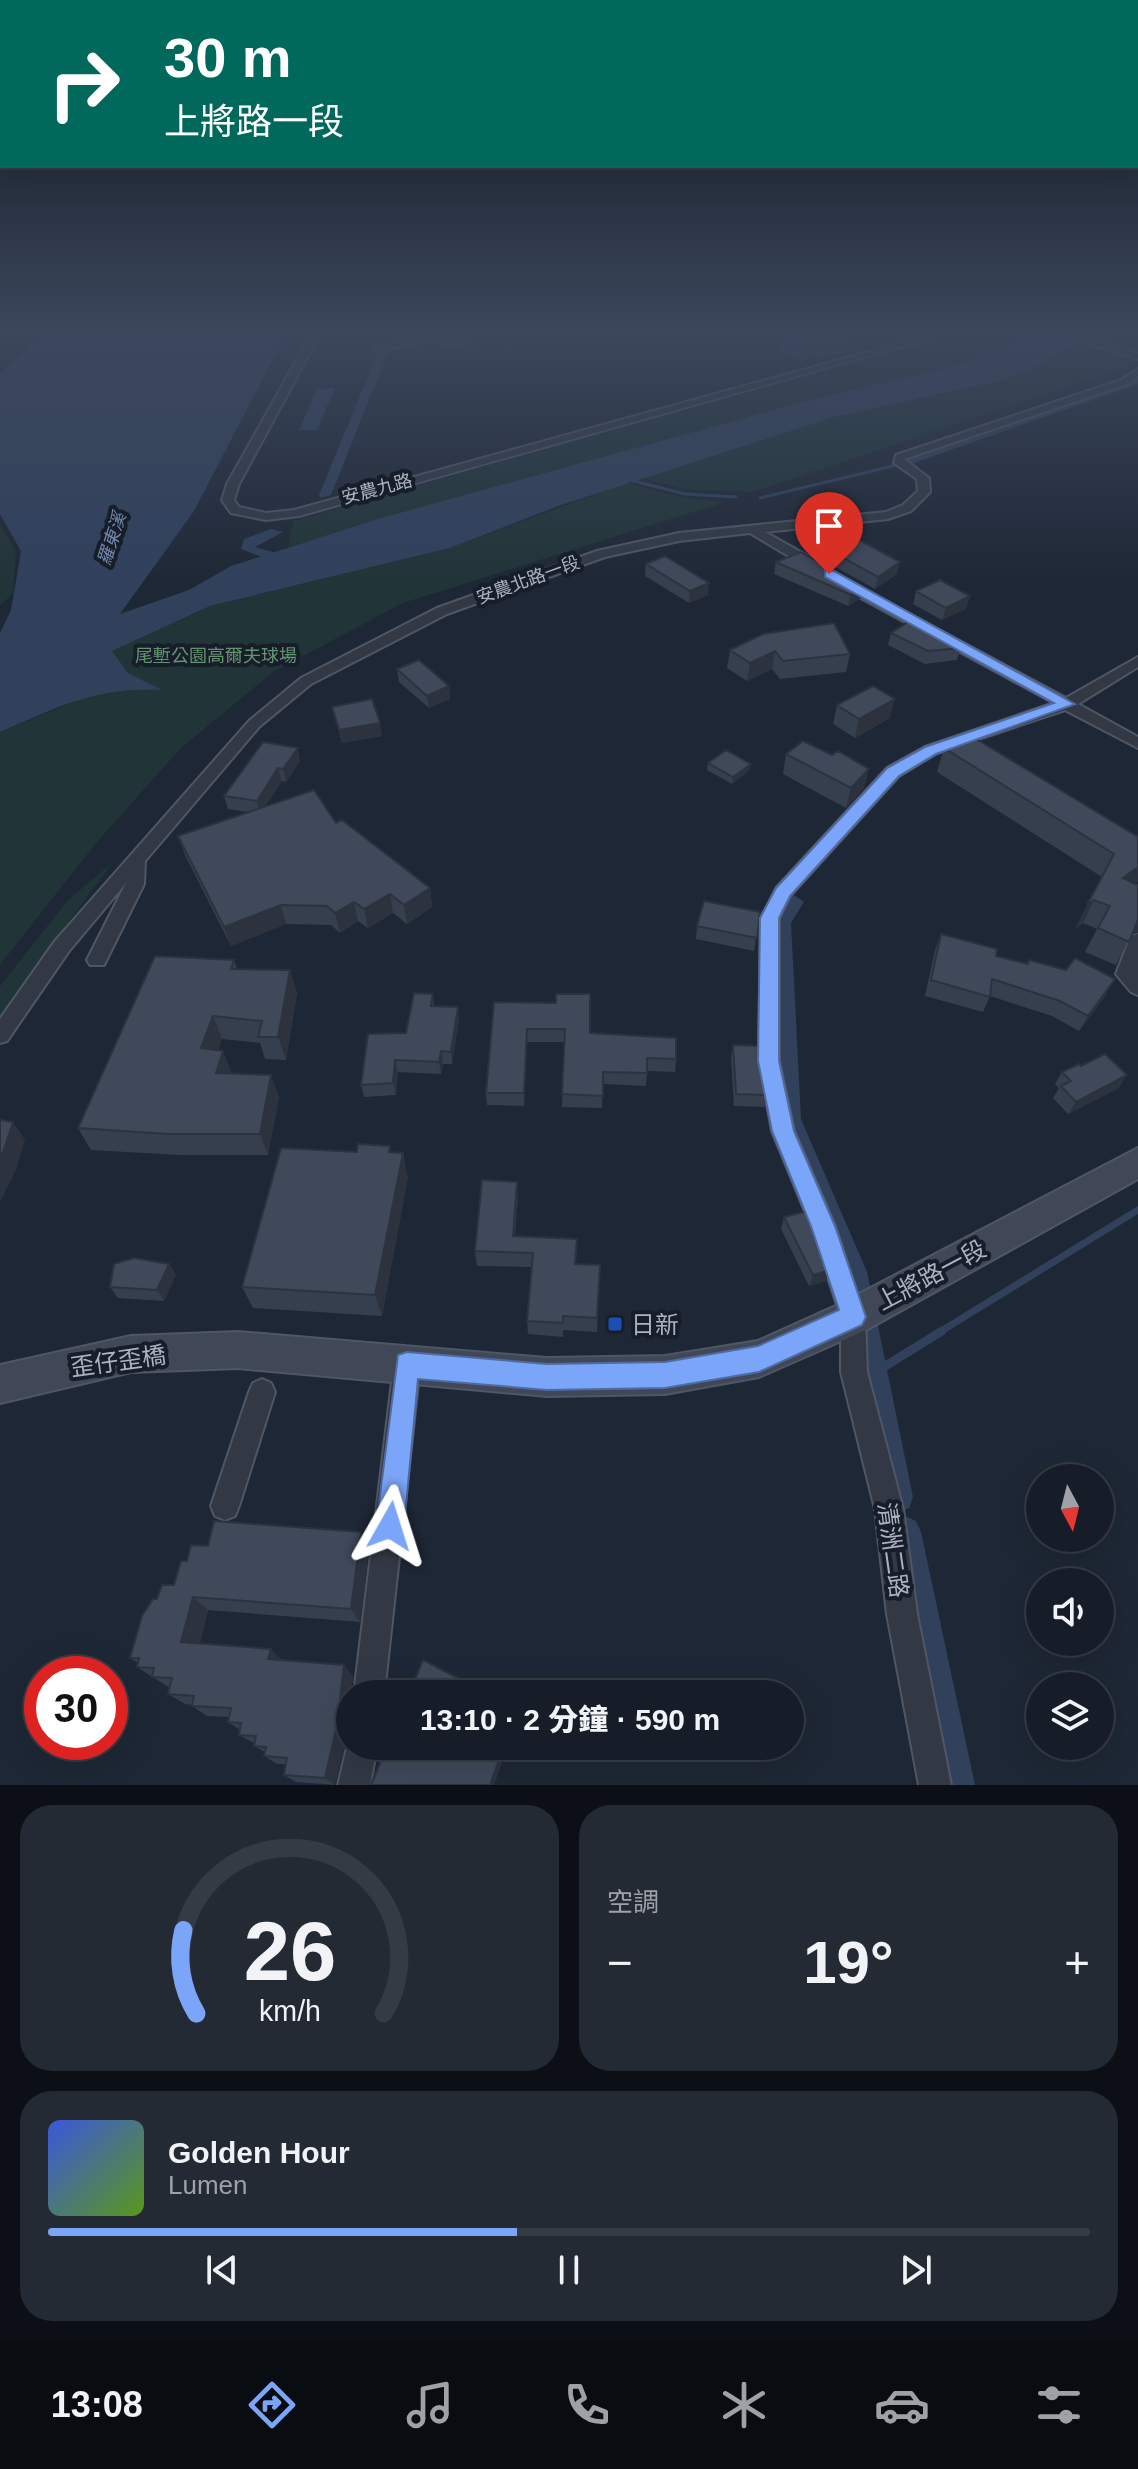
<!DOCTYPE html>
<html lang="zh-TW">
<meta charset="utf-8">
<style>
body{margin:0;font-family:Arial,"Noto Sans TC",sans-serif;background:#232a34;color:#f1f3f6;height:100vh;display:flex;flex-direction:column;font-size:30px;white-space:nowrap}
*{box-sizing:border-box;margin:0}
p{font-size:26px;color:#9ea2a8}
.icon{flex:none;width:44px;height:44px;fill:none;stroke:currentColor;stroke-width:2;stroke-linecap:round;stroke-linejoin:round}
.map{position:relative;height:1785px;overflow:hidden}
.sheet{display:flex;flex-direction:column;gap:20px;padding:20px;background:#0c1016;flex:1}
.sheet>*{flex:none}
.banner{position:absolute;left:0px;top:0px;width:1138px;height:168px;box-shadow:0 8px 32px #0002,0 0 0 2px #353b45;background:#00695c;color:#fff;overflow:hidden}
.needle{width:52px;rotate:173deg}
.controls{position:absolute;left:1026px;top:1464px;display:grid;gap:16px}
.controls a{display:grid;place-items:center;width:88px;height:88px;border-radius:50%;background:#161d28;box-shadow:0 8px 32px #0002,0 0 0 2px #353b45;font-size:40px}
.speed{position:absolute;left:24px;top:1656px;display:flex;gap:16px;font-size:40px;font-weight:700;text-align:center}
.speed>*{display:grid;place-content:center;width:104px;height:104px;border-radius:50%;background:#161d28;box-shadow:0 8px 32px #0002,0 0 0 2px #353b45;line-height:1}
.speed .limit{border:12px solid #d22;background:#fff;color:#111}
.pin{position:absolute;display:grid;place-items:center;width:68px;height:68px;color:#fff;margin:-82px -34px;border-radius:50% 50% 50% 0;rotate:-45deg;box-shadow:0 0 8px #0007}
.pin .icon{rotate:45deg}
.me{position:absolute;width:88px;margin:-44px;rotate:6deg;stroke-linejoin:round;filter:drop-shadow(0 0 6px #0008)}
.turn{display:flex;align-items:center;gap:28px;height:168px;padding:0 32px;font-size:36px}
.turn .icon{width:104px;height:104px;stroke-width:2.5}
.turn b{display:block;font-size:56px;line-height:68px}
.big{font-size:60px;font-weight:800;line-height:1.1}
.sheet .widget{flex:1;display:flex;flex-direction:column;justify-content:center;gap:12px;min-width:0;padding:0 28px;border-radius:32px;background:#232a34}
.sheet .dial{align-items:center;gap:0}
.dial svg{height:208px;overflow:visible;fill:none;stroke:#353b45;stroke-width:7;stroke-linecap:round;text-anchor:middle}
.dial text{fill:#f1f3f6;stroke:none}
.song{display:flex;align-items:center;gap:24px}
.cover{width:96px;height:96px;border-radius:12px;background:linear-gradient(135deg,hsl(230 70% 55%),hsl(90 70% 35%))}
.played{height:8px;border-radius:4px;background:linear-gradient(90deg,#7ba5f8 45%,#353b45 45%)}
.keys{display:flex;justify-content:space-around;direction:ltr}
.heat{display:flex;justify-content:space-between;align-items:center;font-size:44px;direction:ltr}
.sheet .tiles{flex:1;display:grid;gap:20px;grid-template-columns:1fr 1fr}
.widget:last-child{grid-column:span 2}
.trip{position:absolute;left:336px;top:1680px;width:468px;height:80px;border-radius:40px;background:#161d28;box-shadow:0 8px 32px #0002,0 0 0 2px #353b45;font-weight:800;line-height:80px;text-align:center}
.menu{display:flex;height:128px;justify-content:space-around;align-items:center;background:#090c10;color:#9ea2a8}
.menu .icon{width:56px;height:56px}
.menu .on{color:#7ba5f8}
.menu b{font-size:36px;color:#f1f3f6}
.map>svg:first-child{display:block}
.green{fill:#213437}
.water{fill:#31415c}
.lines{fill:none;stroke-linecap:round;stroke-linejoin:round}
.stream-far2{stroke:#31415c;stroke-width:3}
.stream-far1{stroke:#31415c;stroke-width:7}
.stream{stroke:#31415c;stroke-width:9}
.canal{fill:#31415c;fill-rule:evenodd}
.street-casing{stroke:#4f5664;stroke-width:4}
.secondary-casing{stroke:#4f5664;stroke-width:4}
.street{fill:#323945;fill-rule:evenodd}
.secondary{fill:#404858;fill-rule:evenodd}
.wall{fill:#363f4d}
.shaded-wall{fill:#2c333f}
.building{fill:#3f495a;stroke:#2c333f;stroke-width:2}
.route{fill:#7ba5f8;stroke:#506ba1;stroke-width:2}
.transit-dot{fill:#1a4fb4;stroke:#171e2a;stroke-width:3}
.labels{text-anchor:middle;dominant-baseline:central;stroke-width:8;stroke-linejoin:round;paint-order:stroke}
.far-street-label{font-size:18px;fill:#abb3c3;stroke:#171e2a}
.far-water-label{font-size:18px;font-style:italic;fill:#7388ac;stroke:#171e2a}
.far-park-label{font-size:18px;fill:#639371;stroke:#171e2a}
.near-street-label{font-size:24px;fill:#abb3c3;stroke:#171e2a}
.near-poi-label{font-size:24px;fill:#abb3c3;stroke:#171e2a;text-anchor:start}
</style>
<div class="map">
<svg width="1138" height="1785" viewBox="0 0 1138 1785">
<rect width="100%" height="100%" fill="#1e2735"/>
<path class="green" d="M947 336H1024L970 362 788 406 288 547 293 521Z
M1088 336H1138V363L753 492 683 489 642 478C706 458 770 433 835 417 922 396 1013 389 1088 336Z
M627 483 685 498 725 502 403 603 273 672 181 748 97 842 0 965V732L97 692 160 689 128 673 111 651 210 606 450 548Z
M0 524 16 552 13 593 0 606Z
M113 862 50 947 0 1027V986L67 901Z"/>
<path class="water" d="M41 336H285L194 511 120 614 189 590 231 566 378 519 788 406 970 362 1024 336H1088L1031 369 999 381 831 418 558 506 450 548 210 606 112 651 128 673 162 690C94 687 61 706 0 732V633L11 610 21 551 0 514V374Z
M335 388 317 430H299L317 389Z"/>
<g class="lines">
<path class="stream-far2" d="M626 479 685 494 736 497
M760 498 893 466"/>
<path class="stream-far1" d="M938 1333 1138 1210"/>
<path class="stream" d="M874 1373 942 1331"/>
<path class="canal" d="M383 349 388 352 331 495 320 498 319 495 378 352Z
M1138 377V384L908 465 898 462Z
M271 529 283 532 255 547 283 555 290 568 288 571H278L272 561 241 549 244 539Z
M794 895 804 902 791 923 801 1119 867 1272 913 1497 909 1508 898 1512 887 1508 883 1497 841 1272 777 1119 771 923 787 897Z
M905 1516 916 1521 921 1532 975 1785H939L889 1532 894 1521Z"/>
<defs>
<path id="street" d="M310 336H319L239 484 234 500 239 507 266 513 294 510 926 336H940L299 516 266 520 231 513 222 500 227 484Z
M427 336H443L378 352 373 349Z
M1066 336H1079L1138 353V359Z
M1138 369V376L1127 384 904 459 929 478 930 492 911 511 888 519 765 532 822 564V570H812L750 533 679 541 605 557 447 614 311 684 259 727 145 861 144 884 104 965H90L87 960 126 883 69 951 7 1041 0 1043V1019L55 941 249 721 301 678 437 608 597 551 679 533 886 512 903 505 918 491 917 479 894 463 896 455 1121 380Z
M842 578 1066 698 1138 657V667L1078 704 1138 737V748L1065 710 937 753 899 776 790 896 779 918V1061L794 1131 835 1226 865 1317 867 1372 903 1509 917 1614 951 1785H919L887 1614 875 1509 841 1372V1317L811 1226 772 1131 759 1061 761 918 777 887 887 768 925 747 1054 703 837 585V579Z
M1138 934V995L1131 992 1116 974 1129 941 1131 936Z
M407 1352 416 1356 420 1365 384 1694H354L394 1365 398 1356Z
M262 1379 271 1383 275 1392 239 1506 235 1516 225 1520 215 1516 211 1506 249 1392 253 1383Z
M350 1735V1746H377L370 1785H338Z"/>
<path id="secondary" d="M1138 1148V1179L866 1330 759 1377 665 1394 547 1396 238 1368 131 1372 0 1403V1365L131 1336 238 1332 547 1358 665 1356 758 1341 840 1304Z"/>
</defs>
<use href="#street" class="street-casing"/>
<use href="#secondary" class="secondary-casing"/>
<use href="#street" class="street"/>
<use href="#secondary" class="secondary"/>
</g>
<path class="wall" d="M434 336H527L514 339 510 337 449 350 435 341Z
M897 336 823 359 818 356 802 360 780 350 781 338Z
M818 544 897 574 875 589 816 556Z
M776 562 863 587 861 598 848 606 774 574Z
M646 564 708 595 689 603 645 576Z
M916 591 966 609 942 620 913 604Z
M891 633 961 648 957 660 925 664 888 645Z
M730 650 850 654 846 672 780 679 772 669 747 681 727 668Z
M397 669 449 686 450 699 429 708 399 682Z
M837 705 890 718 855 738 833 724Z
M332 707 382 736 342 743Z
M263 742 300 761 286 782 282 781 265 806 336 823 430 888 432 907 407 924 393 913 368 928 358 921 340 933 331 925 286 924 231 946 185 855 178 836 248 812 228 809 224 796Z
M944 748 1138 837V881L1135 883 1138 885V933L1132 934 1116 965 1085 952 1097 929 1083 923 1075 929 1102 877 937 772Z
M786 754 864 788 846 808 783 774Z
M708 763 750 770 732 784 707 770Z
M760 912 754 951 696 939 697 926Z
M941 934 996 956 1027 964 1029 960 1106 995 1079 1031 1052 1016 990 996 983 1012 925 996 935 950Z
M234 960 237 969 290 970 297 993 286 1060 265 1059 260 1043 222 1039 218 1050 232 1073 279 1097 268 1155H179L91 1150 78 1128Z
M433 994 434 1006 459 1020 452 1064H443L441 1074 398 1072 396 1095 364 1097 361 1085 406 1033Z
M494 1002 590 1033 676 1059 675 1072 647 1071 646 1086 603 1084 602 1108 562 1107 564 1042H527L524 1106 487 1105 486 1093Z
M733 1045 767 1095 765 1107 734 1106 731 1058Z
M1081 1066 1119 1088 1068 1114 1053 1098 1059 1088 1055 1084 1062 1072Z
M357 1152 392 1153 408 1177 382 1316 253 1308 242 1287Z
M518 1197 515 1236 576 1264 600 1265 597 1332 563 1330V1337L528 1334 527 1321 532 1267 477 1266 475 1251Z
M784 1217 826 1281 809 1286 781 1229Z
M169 1264 176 1275 164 1301 118 1298 110 1287Z
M361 1532 369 1547 360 1622 208 1610 200 1643 353 1676 351 1694H350L347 1734 335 1785 296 1782 284 1775 286 1764H277L264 1756 265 1752 254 1746V1743L239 1735 240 1730 228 1722 229 1717 207 1716 192 1706V1705L185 1704 168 1694 170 1688 137 1667 138 1663 130 1658 157 1599 174 1585 208 1546Z"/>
<path class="shaded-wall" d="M486 336H510V337L449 350V344Z
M513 336H527L514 339Z
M861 336H897L823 359 825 346Z
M819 344 818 356 802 360 803 348Z
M900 562 897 574 875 589 878 577Z
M709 583 708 595 689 603 690 591Z
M863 587 861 598 848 606 851 595Z
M970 596 966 609 942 620 946 608Z
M775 651 772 669 747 681 750 663Z
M449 686 450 699 429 708 427 696Z
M895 699 890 718 855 738 859 719Z
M380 723 382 736 342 743 339 730Z
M298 748 300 761 286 782 283 769Z
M751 764 750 770 732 784 733 777Z
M278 768 282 781 260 814 257 801Z
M869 769 864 788 846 808 851 788Z
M1138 867V881L1110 902 1123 878Z
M430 888 432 907 407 924 404 905Z
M390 894 393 913 368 928 364 909Z
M1094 900 1083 923 1075 929 1087 905Z
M354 902 358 921 340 933 335 913Z
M281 905 286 924 231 946 224 927Z
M1138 917V933L1128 935Z
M290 970 297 993 286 1060 278 1037Z
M1115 979 1106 995 1079 1031 1088 1016Z
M458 1007 459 1020 452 1064 451 1052Z
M213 1016 222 1039 210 1071 201 1048Z
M527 1029V1042L524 1106V1093Z
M223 1051 232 1073H216Z
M441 1051 443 1064 441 1074 439 1062Z
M395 1060 398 1072 396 1095 393 1083Z
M271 1075 279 1097 268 1155 260 1134Z
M1127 1075 1119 1088 1068 1114 1076 1102Z
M13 1122 25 1140 16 1170 0 1202V1159Z
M403 1153 408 1177 382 1316 375 1295Z
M517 1182 518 1197 514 1251 513 1236Z
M169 1264 176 1275 164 1301 157 1290Z
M830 1270 826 1281 809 1286 813 1275Z
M361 1532 369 1547 360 1622 351 1609Z
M193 1597 208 1610 197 1654 181 1642Z
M271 1649 283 1661 268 1659Z
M344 1665 353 1676 351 1694H350L347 1734 335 1785 325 1778Z
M504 1746H508L494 1785H490Z"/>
<path class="building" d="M436 336H486L449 344Z
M790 336H861L825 346 819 344 803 348 781 338Z
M846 533 900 562 878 577 818 544Z
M801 552 863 587 851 595 776 562Z
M665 556 709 583 690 591 646 564Z
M940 580 970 596 946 608 916 591Z
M908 622 961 648 928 651 891 633Z
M834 623 850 654 783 661 775 651 750 663 730 650 763 634Z
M419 660 449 686 427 696 397 669Z
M873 686 895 699 859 719 837 705Z
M372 699 380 723 339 730 332 707Z
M968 734 1138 837V867L1123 878 1138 885V920L1129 942 1098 928 1110 906 1094 900 1087 905 1114 854 944 748Z
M803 741 832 755 838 751 869 769 851 788 786 754Z
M263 742 298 748 283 769 278 768 257 801 224 796Z
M726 750 751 764 733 777 708 763Z
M314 790 336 823 342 820 430 888 404 905 390 894 364 909 354 902 335 913 327 906 281 905 224 927 178 836Z
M704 901 760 912 757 938 697 926Z
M941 934 997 949 996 956 1028 964 1029 960 1066 970 1075 958 1115 979 1088 1016 1060 1001 992 979 990 997 931 980Z
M155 956 234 960 231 969 290 970 278 1037H258L262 1021 213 1016 201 1048 223 1051 216 1073 271 1075 260 1134H168L78 1128Z
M414 993 433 994 431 1006 458 1007 451 1052 441 1051 439 1062 395 1060 393 1083 361 1085 368 1034 406 1033Z
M556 994H590V1033L676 1038V1059L647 1058V1073L603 1072V1096L562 1094 565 1029H527L524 1093H486L494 1002 556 1003Z
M733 1045 759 1046 767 1095 736 1094Z
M1105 1054 1127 1075 1076 1102 1061 1086 1071 1081 1062 1072 1079 1064 1081 1066Z
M0 1120 13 1122 3 1152 0 1159Z
M358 1144 390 1146 389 1152 403 1153 375 1295 242 1287 281 1148 357 1152Z
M482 1180 517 1182 513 1236 577 1239 575 1264 600 1265 597 1318 563 1316V1323L527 1321 533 1253 475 1251Z
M808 1211 830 1270 813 1275 784 1217Z
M134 1258 169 1264 157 1290 110 1287 114 1264Z
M214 1521 361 1532 351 1609 193 1597 181 1642 271 1649 268 1659 344 1665 337 1725 325 1778 284 1775 287 1758 264 1756 266 1747 254 1746 256 1736 239 1735 241 1723 228 1722 231 1708 192 1706 194 1696 168 1694 172 1678 152 1677 154 1668 137 1667 139 1658H130L142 1616 153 1599H157L162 1585H174L181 1561H187L191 1545 208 1546Z
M423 1660 489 1694H409Z
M387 1746H504L490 1785H371Z"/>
<linearGradient id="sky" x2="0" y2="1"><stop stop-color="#10151d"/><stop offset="0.57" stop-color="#3b475c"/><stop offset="1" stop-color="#3b475c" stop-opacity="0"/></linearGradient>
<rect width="1138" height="585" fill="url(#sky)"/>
<path class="route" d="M825 571H834L1075 704 936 754 899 776 790 896 779 918V1061L794 1131 835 1226 866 1317 862 1325 759 1372 665 1388 547 1390 418 1379 404 1526 400 1536 390 1540 380 1536 376 1526 398 1355 407 1352 547 1364 665 1362 758 1346 839 1310 811 1226 772 1131 758 1061 760 918 776 888 887 768 925 747 1054 703 825 577Z"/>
<rect class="transit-dot" x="607" y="1316" width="16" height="16" rx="4"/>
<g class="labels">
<g class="far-street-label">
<text transform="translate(377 489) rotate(-15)">安農九路</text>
<text transform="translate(528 580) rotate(-20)">安農北路一段</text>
</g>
<g class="far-water-label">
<text transform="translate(112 539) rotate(-72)">羅東溪</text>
</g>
<g class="far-park-label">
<text x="216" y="656">尾塹公園高爾夫球場</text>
</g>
<g class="near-street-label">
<text transform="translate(931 1275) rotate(-28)">上將路一段</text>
<text transform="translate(118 1361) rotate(-8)">歪仔歪橋</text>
<text transform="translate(893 1550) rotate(82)">清洲二路</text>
</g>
<g class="near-poi-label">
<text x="631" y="1324">日新</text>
</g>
</g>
</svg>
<div class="controls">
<a><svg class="needle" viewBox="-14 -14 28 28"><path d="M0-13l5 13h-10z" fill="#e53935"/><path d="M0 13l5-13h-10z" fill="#9ea2a8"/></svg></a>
<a><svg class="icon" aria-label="sound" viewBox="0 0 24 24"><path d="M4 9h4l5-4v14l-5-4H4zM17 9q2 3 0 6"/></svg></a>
<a><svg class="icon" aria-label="layers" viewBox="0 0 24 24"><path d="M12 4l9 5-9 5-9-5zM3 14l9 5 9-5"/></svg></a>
</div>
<div class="speed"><div class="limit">30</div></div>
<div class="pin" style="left:829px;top:574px;background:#d93025"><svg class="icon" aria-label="arrive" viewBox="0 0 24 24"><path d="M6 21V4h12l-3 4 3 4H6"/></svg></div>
<svg class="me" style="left:390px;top:1526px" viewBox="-20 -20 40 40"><path d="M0-17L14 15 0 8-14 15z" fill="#7ba5f8" stroke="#fff" stroke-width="4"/></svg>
<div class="trip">13:10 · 2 分鐘 · 590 m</div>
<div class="banner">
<div class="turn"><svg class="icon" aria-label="right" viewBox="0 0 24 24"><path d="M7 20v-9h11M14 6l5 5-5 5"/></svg><div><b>30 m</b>上將路一段</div></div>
</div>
</div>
<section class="sheet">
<div class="tiles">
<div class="widget dial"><svg viewBox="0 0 100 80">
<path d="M14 69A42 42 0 1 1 86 69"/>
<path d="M14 69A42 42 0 0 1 9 37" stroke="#7ba5f8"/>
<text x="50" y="56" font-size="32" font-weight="700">26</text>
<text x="50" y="72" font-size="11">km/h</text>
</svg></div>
<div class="widget"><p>空調</p>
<div class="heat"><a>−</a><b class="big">19°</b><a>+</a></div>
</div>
<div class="widget">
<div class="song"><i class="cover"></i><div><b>Golden Hour</b><p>Lumen</p></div></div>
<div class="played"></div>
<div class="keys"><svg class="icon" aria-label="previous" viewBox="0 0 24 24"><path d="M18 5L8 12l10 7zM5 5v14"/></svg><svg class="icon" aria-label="pause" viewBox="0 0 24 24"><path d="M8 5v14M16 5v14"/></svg><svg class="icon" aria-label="next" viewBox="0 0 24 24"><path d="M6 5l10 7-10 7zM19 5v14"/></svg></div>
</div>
</div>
</section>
<nav class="menu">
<b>13:08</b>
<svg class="icon on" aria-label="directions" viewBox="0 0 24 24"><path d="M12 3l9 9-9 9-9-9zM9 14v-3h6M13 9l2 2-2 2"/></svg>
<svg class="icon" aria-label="music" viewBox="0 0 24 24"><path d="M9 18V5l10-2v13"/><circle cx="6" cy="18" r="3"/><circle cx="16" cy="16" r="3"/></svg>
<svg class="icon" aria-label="phone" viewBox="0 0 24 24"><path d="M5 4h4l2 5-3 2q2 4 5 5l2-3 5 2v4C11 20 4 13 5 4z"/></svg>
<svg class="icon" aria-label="climate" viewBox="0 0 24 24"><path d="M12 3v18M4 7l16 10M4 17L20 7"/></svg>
<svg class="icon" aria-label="car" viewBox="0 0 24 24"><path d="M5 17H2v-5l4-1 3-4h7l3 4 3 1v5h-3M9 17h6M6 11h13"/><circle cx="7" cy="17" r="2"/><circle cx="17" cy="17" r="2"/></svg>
<svg class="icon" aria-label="filters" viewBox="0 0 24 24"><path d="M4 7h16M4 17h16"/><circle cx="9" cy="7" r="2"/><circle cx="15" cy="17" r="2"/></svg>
</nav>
